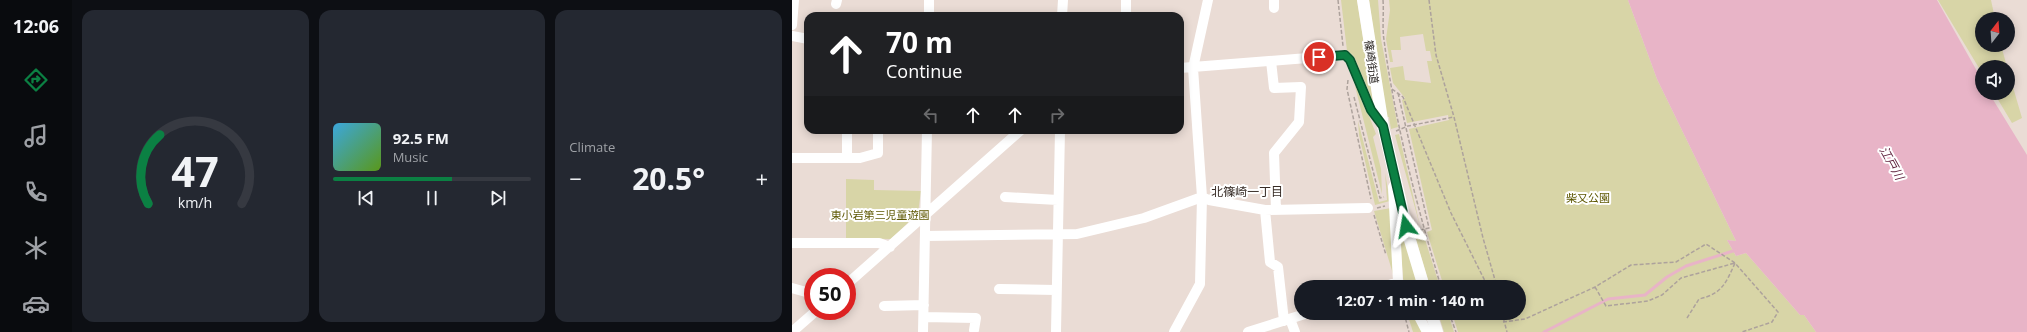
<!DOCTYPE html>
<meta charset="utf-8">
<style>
body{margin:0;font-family:"Open Sans","Noto Sans JP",sans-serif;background:#242831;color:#f1f3f6;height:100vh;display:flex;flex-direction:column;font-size:15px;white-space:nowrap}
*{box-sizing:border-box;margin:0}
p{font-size:13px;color:#9ea1a6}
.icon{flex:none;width:22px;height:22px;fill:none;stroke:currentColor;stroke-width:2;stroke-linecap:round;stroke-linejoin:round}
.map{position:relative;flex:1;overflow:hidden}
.sheet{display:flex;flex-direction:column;gap:10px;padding:10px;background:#0d0f14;width:720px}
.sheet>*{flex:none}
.guide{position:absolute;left:12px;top:12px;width:380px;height:122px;border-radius:12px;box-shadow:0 2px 10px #0003;background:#202124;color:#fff;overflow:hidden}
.needle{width:26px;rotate:17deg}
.buttons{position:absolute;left:1183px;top:12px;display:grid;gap:8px}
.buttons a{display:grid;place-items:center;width:40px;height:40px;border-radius:50%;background:#171b24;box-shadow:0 2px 10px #0003;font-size:20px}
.speed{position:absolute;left:12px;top:268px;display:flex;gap:8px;font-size:20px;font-weight:700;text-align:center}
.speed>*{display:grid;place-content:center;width:52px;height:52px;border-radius:50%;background:#171b24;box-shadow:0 2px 10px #0003;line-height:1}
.speed .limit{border:6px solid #d22;background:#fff;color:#111}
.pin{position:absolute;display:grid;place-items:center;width:34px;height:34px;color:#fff;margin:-17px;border:2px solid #fff;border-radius:50%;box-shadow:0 1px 4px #0007}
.me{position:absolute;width:44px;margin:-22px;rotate:346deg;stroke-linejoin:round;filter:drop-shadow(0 0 3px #0008)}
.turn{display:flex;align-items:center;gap:14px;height:84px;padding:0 16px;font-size:18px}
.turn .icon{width:52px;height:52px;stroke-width:2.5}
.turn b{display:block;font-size:28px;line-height:34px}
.lanes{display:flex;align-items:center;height:38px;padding:0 16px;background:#0003;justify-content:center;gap:20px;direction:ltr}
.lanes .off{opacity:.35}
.big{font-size:30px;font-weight:700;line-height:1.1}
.sheet .widget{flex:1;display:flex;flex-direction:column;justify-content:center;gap:6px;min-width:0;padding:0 14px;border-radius:12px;background:#242831}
.sheet .dial{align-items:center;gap:0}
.dial svg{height:104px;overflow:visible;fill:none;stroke:#363941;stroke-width:7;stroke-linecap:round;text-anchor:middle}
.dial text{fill:#f1f3f6;stroke:none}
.song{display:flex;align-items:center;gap:12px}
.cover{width:48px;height:48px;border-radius:6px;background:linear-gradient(135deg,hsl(200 70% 55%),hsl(90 70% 35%))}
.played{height:4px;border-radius:2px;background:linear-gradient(90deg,#0b8043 60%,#363941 60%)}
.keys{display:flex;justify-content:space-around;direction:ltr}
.heat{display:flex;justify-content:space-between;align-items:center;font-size:22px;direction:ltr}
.sheet .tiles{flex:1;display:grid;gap:10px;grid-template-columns:repeat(3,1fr)}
.trip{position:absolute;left:502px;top:280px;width:232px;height:40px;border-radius:20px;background:#171b24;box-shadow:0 2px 10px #0003;font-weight:700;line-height:40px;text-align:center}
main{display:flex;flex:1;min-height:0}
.tab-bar{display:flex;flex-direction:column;width:72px;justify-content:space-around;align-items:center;background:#090b0e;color:#9ea1a6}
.tab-bar .icon{width:28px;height:28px}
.tab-bar .on{color:#0b8043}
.tab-bar b{font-size:18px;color:#f1f3f6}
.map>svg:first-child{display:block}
.green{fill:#d8d5a7}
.water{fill:#e8b4c7}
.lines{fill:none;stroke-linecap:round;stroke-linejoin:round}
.stream{stroke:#e8b4c7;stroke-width:3}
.path{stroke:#ada29c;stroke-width:1.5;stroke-dasharray:4 2;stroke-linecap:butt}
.minor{stroke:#fff;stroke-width:10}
.major{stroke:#fff;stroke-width:12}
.route-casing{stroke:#07532c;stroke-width:10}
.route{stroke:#0b8043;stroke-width:7}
.labels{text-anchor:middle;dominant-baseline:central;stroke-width:4;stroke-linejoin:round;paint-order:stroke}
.street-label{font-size:11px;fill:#1f1a17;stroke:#fff}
.park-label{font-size:11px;fill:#5e5803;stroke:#fff}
.water-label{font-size:12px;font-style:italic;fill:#60233e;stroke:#fff}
.neighbourhood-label{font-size:12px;fill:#372c26;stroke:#fff}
</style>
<main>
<nav class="tab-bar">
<b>12:06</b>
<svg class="icon on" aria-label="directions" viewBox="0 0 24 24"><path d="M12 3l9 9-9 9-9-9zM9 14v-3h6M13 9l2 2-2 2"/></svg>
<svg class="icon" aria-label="music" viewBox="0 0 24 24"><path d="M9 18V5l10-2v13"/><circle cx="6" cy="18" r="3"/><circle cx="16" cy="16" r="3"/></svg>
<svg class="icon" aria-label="phone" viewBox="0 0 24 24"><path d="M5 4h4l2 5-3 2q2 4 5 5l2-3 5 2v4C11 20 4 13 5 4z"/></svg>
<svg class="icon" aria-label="climate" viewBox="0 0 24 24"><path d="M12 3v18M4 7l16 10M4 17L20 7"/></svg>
<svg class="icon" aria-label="car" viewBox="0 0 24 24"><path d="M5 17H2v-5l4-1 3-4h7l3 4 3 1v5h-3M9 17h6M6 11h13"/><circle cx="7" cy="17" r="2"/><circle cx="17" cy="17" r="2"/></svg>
</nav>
<section class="sheet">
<div class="tiles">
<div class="widget dial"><svg viewBox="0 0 100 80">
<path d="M14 69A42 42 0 1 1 86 69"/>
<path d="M14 69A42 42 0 0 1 23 16" stroke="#0b8043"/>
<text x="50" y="56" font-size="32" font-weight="700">47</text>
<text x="50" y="72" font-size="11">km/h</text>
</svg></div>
<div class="widget">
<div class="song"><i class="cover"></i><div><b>92.5 FM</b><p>Music</p></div></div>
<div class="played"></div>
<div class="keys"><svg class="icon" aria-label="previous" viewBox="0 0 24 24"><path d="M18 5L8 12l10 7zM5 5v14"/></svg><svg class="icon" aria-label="pause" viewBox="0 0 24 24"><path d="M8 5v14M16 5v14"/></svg><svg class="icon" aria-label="next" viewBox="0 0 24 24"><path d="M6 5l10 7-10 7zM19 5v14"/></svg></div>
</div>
<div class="widget"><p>Climate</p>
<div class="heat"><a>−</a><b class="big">20.5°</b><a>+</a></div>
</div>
</div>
</section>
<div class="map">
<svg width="1235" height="332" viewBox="0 0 1235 332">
<rect width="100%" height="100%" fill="#eadcd5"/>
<path class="green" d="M549 0H565L583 113 561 57 555 51Z
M577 0H586L589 39 606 127 599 129 597 117H594Z
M597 0H836L865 79 944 241 935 240 944 256 954 253 1008 315H1012L1024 332H666L660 313H727V287H652L635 232 640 230 617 129 657 120 656 115 615 123 610 100 613 98 601 83 598 68 611 66 613 80 639 83 635 61H640L638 51H634L631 34 608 37 609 50H599L601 62H598L594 39 598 10Z
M1146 0H1199L1203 19H1190V45H1209L1215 67H1190V73Z
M558 66 584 134 581 137 589 169 590 194Z
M1216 70 1230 118 1220 123 1202 93H1216Z
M566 121 587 202 595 200 593 173 598 201 583 205 567 135Z
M607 134 628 226 603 135Z
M54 179 82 180V190L129 191 126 213 99 239 54 238Z
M599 208 601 274 582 211Z
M606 210 627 287H615L611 279Z
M622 233H631L648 287H638Z
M615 313H621L631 332H621Z
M646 313H656L662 332H652Z"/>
<path class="water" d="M836 0H1145L1190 80V93H1197L1235 155V332H1024L1012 315H1008L954 253 944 256 935 240 944 241 865 79Z"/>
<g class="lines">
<path class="stream" d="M752 332 816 299 853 295 875 277 894 266 944 250"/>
<path class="path" d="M546 0 551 46
M591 0C592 13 590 27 592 40 603 123 625 206 649 287
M637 0 644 55 662 117 691 238 705 287
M556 80 555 89 579 199
M600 89 611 97 659 213 696 287
M606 93 637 228 629 230 626 228
M562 97 588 198 592 197
M604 131 616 126 662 117
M585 208 593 206
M582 215 594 255
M803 287 814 306 856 301 870 295 889 278 943 263
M612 313 617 332
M657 313 664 332
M710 313 715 332
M33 315 38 311
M895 318 907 299C930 294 934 283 943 263
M711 322 733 319 803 287 839 265 884 262 914 244 943 263 986 312 980 322 950 332"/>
<path class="minor" d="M482 0V8
M44 4 45 0
M137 16V0
M270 16 271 0
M334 16V0
M0 25 2 0
M0 36 16 39
M479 61 482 88 509 87 507 122 482 153 484 210
M388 68 553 55 558 60 579 110 591 126
M55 130V157
M0 158H68L86 153V130
M603 184 601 187 606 282
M213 197 266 200
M473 210 478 262 486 267 492 321
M133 236 285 234 352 218 410 197 417 200 473 210 576 208
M0 243H87L98 247
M55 284 229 130
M591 287 606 282 610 287
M0 288 21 294
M207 289 264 290
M92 306 132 305
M625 313 635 332
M132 317 184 318 182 330
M498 319 503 332
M0 332 24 311
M131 332 135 130
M264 332 268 130
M382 332 408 284 410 197 401 68 416 0
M456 332 516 313"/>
<path class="major" d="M571 0 591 126 617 237 632 287
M639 313 645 332"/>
</g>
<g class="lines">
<defs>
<path id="route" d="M527 57 553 55 558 60 579 110 591 126 614 226"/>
</defs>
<use href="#route" class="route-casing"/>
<use href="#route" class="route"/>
</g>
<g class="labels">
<g class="street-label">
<text transform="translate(580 62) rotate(82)">篠崎街道</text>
</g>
<g class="park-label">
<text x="796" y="197">柴又公園</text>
<text x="88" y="214">東小岩第三児童遊園</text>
</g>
<g class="water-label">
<text transform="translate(1100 163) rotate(61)">江戸川</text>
</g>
<g class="neighbourhood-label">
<text x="455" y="191">北篠崎一丁目</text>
</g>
</g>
</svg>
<div class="buttons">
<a><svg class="needle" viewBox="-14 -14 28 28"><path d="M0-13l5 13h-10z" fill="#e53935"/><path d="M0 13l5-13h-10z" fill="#9ea1a6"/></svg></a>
<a><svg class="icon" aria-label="sound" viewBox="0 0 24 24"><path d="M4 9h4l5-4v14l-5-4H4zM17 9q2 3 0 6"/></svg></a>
</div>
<div class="speed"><div class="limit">50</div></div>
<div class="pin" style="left:527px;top:57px;background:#d93025"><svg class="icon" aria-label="arrive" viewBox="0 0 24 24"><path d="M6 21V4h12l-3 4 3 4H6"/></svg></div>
<svg class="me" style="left:614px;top:226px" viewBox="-20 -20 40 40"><path d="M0-17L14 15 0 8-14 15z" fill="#0b8043" stroke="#fff" stroke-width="4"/></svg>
<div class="trip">12:07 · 1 min · 140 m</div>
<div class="guide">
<div class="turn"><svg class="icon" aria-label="ahead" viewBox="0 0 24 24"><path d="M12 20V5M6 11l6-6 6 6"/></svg><div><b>70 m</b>Continue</div></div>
<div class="lanes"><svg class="icon off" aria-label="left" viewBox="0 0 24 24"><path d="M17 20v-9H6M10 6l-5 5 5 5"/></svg><svg class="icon" aria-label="ahead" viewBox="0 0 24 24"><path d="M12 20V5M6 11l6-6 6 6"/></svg><svg class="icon" aria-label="ahead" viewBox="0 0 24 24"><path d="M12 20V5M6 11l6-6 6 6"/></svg><svg class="icon off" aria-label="right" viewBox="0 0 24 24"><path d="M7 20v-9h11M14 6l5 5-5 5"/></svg></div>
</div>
</div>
</main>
